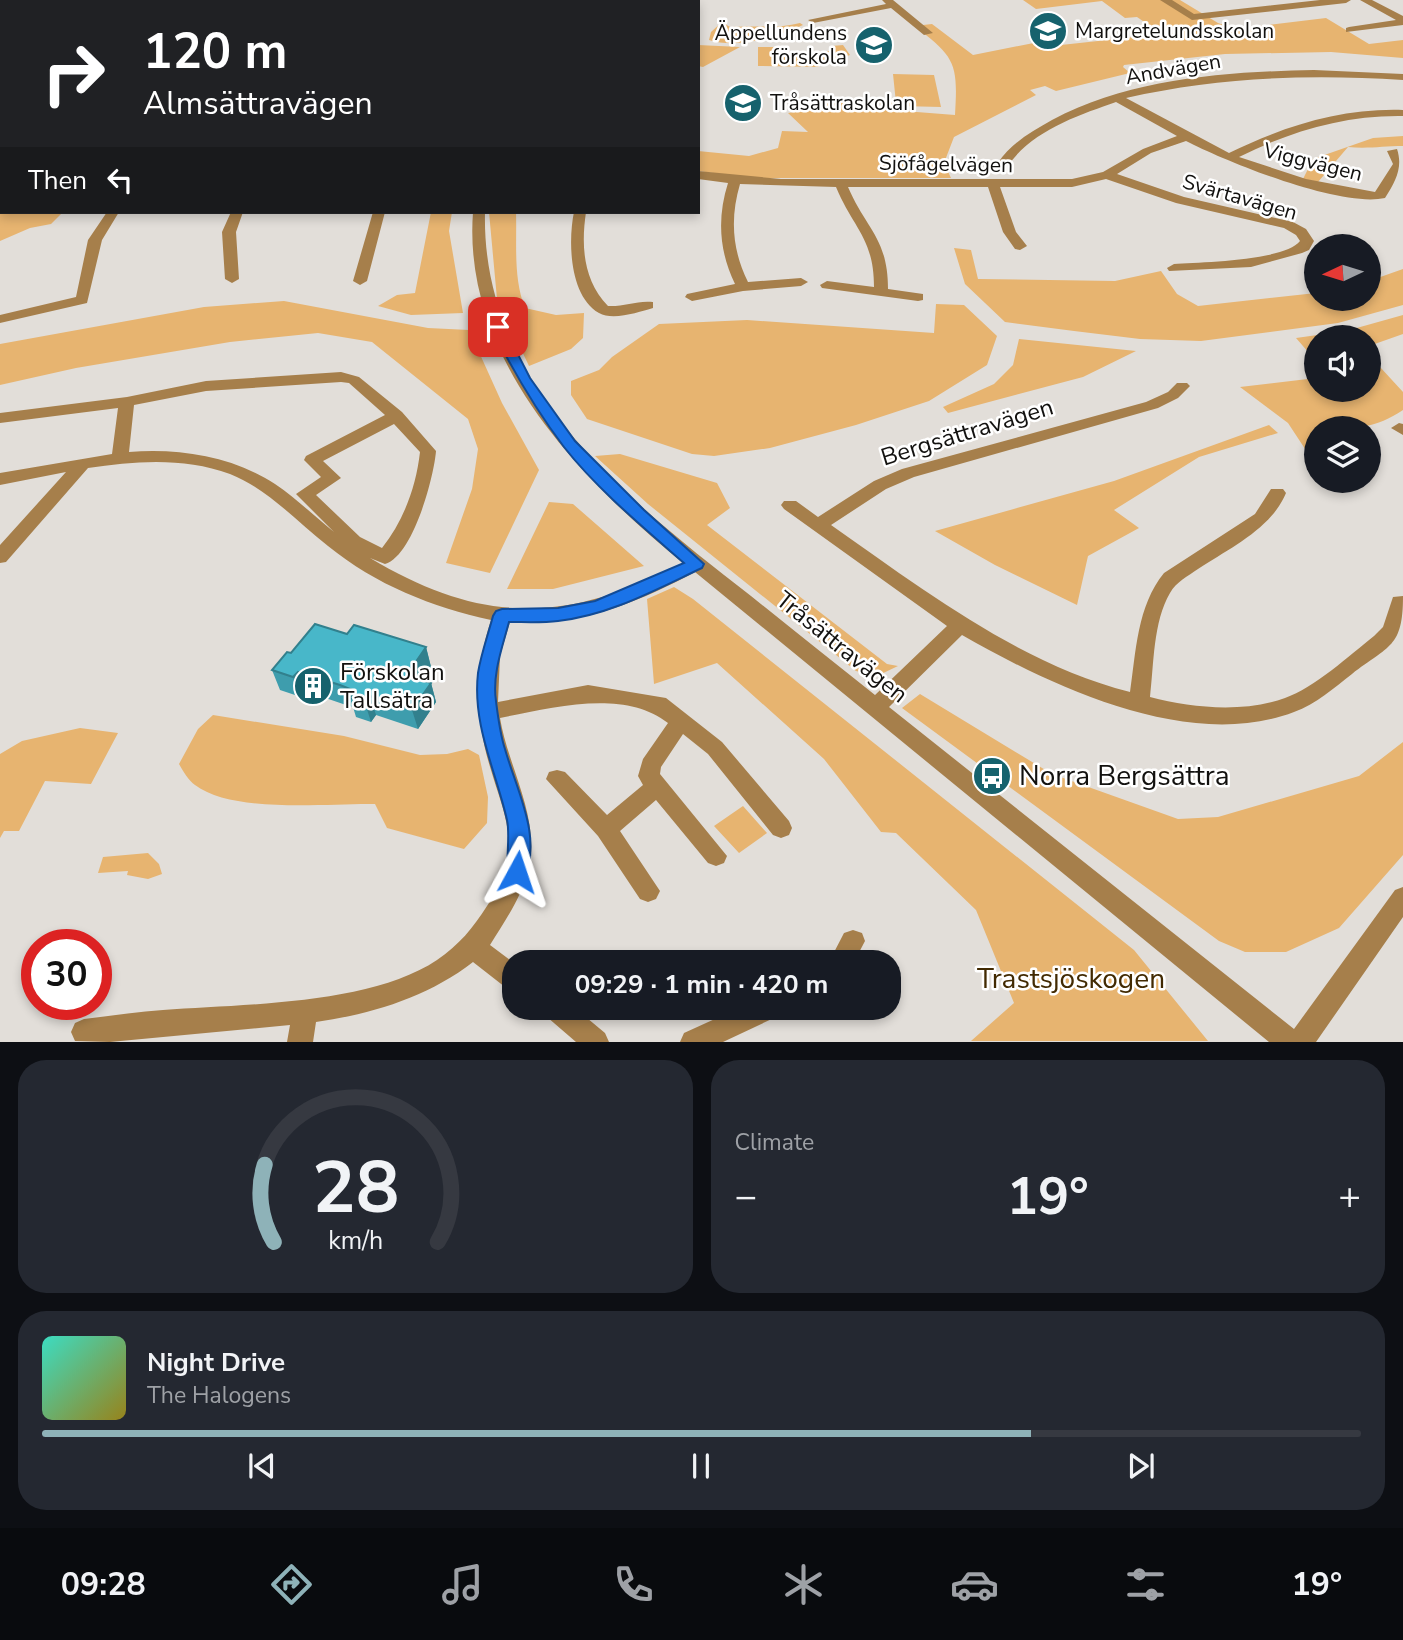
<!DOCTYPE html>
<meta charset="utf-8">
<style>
body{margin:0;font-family:"Nunito Sans",sans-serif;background:#242831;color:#f1f3f6;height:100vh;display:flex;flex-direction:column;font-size:26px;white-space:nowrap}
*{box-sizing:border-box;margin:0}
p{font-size:23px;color:#9ea1a6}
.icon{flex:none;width:38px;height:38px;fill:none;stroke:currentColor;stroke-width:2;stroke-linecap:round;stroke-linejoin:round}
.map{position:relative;height:1042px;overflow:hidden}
.side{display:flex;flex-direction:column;gap:18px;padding:18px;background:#0d0f14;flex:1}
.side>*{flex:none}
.banner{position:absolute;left:0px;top:0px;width:700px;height:214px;box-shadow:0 4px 10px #0003;background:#202124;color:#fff;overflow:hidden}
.needle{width:46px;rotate:266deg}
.buttons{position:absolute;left:1304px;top:234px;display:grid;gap:14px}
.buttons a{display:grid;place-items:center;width:77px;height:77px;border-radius:50%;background:#171b24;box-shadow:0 4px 10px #0003;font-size:35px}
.speed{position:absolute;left:21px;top:929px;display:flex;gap:14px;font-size:35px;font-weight:700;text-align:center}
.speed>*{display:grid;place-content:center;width:91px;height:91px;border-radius:50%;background:#171b24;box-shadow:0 4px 10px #0003;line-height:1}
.speed .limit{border:10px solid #d22;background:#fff;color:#111}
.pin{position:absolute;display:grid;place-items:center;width:60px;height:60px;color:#fff;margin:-30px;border-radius:14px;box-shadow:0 4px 10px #0006}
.me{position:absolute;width:77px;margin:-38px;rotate:5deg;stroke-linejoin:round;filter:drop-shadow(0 0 5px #0008)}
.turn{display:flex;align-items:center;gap:24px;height:147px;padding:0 28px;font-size:32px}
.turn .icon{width:91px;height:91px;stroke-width:2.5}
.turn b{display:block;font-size:49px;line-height:60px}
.then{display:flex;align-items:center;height:66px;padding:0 28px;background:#0003;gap:14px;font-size:26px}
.big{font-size:52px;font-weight:700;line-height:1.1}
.side .tile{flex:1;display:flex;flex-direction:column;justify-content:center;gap:10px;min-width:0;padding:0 24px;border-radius:28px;background:#242831}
.side .dial{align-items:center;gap:0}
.dial svg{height:182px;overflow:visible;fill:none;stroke:#363941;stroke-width:7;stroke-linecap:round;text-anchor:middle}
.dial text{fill:#f1f3f6;stroke:none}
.song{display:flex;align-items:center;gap:21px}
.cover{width:84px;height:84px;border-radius:10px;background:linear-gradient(135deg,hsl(170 70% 55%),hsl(50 70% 35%))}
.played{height:7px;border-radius:4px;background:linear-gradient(90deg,#8eb2b8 75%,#363941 75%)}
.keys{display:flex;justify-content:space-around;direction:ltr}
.heat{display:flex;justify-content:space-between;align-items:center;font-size:38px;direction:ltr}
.side .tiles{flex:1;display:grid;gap:18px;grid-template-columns:1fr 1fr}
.tile:last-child{grid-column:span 2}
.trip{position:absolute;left:502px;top:950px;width:399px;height:70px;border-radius:28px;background:#171b24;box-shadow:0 4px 10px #0003;font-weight:700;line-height:70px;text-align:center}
.tab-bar{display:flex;height:112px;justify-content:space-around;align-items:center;background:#090b0e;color:#9ea1a6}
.tab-bar .icon{width:49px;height:49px}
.tab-bar .current{color:#8eb2b8}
.tab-bar b{font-size:32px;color:#f1f3f6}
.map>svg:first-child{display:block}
.green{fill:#e7b470}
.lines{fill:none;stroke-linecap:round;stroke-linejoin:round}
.minor{fill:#a67f4b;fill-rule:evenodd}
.wall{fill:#3e9dad}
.shaded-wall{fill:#32808d}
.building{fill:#48b7c9;stroke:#32808d;stroke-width:2}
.route{fill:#1a73e8;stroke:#114b97;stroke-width:2}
.labels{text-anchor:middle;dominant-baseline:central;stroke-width:5;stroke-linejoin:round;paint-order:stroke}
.far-poi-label{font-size:21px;fill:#12110f;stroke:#fff;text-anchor:start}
.far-street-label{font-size:21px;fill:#12110f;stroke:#fff}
.street-label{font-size:24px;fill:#12110f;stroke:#fff}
.poi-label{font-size:24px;fill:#12110f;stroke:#fff;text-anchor:start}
.near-poi-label{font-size:28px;fill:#12110f;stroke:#fff;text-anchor:start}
.near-park-label{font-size:28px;fill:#422a02;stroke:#fff}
</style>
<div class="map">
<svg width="1403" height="1042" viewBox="0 0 1403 1042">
<rect width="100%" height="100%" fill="#e2ded9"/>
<path class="green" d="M0 0H159L2 2V212H63L51 224 30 228 0 241Z
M1023 0H1180L1218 23 1236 29 1326 18 1369 44 1403 40V58L1331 52 1225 54 1124 65 1123 67 1130 73 1056 91 1045 86 1030 90 1036 95 954 137 944 163 951 178H751L698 171V151L749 156 778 148 782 131 808 132 788 113 802 111 813 100 819 104 833 103 830 99H844L853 110 882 109 880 102 896 103 893 74 934 75 941 107 900 106 904 111 955 115C958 64 956 57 914 26L932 24 973 55 1049 40 1061 45 1181 32 1173 26 1153 28 1137 17 1125 18 1102 1 1036 9Z
M722 22 730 27C753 25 778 29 800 23L803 25C776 37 738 49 709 40L711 32Z
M698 45 740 47 703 67 698 66Z
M843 45 850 55 833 61 815 62 819 67 758 66V47H779L785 54 829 51 832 46Z
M1403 136V146C1383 146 1368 149 1348 147L1318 182 1303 179 1313 159 1373 138Z
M431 212H452L449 231 463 313 411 315 378 306 397 295 415 293Z
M489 212H516C517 243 513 278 525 308L556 315 584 313 583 338 571 349 529 366 497 299Z
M954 248 971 250 978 279 1115 281 1161 271 1177 294 1198 306 1316 293V299H1368L1369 281 1403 269V305L1338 323 1201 341 1140 339 1074 331 1005 322 965 284Z
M284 301 428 328 469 330 502 403 539 470 490 573 446 563 472 489 478 449 468 419 372 342 318 333 230 342 76 368 0 385V344L204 307Z
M936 304 964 305 997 336 987 365 929 401 856 425 770 448 714 456 692 454 587 419 571 395V381L599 370 612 357 659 324 747 320 934 333Z
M1403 315V334L1369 346 1368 338H1316V361L1296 338 1346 331Z
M1019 339 1136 351 1083 377 948 413 943 407 994 384 1013 365Z
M1369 355 1403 392V410C1373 430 1351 429 1316 429V459L1313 461 1288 423 1240 387 1316 378V390H1368Z
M1269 425 1278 433 1199 457 1114 510 1139 528 1088 556 1077 605 995 565 935 531 1114 481Z
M620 454 717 483 730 508 707 525 887 664 898 666 877 676 856 671 648 504 595 456Z
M549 502 573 504 644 566 553 589H507Z
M674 587 693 599 1134 950 1208 1041H971L1014 1003 976 910 896 833 881 832 824 759 717 663 654 684 647 599Z
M920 694 1052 774 1178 819 1218 817 1359 776 1403 742V855L1339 928 1286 952H1245L1219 941 902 708Z
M213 715 344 736 420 755 447 754 468 749 479 755 488 797 487 823 464 849 387 828 375 804C328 803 233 814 195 785 189 781 183 771 179 764L198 729Z
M80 728 118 733 91 784 45 781 19 831H4L0 838V754L22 741Z
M743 806 767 833 739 853 714 826Z
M148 853 159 864 162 874 148 879 127 875 128 871 98 873 103 857Z"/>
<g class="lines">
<path class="minor" d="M210 0H222L208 2Z
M452 0H464L466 2H454Z
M471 0H483L469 2Z
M650 0H661L648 2Z
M882 0H893L933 33 924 35 891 8 813 23 808 20 886 4Z
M1160 0H1172L1194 14 1320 0H1351L1346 3 1192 20Z
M1360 0H1372L1403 16V25L1346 32V28L1349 27 1396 20Z
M1314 70 1403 74V80C1309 74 1218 77 1126 98L1229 153C1284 126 1342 108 1403 110V116C1345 115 1291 131 1239 157L1306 179 1375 192 1393 164 1387 151 1397 149C1403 167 1396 181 1385 198 1340 208 1227 162 1186 141L1151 153 1117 174 1184 197 1293 222 1306 229 1314 241 1309 250 1302 253 1251 267 1169 271 1167 268 1174 264C1201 262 1284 261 1300 241L1296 235 1284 228 1176 203 1106 179 1072 187H1000L1016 232 1027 246 1020 250 1015 249 1003 232 988 187H848C866 229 888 238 888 289L923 294V300L918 301 822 288 820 285 827 281 874 287C874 238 853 228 836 187L740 184C730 218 732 250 748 282L801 278 808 282 801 286 743 291 692 301 685 297 687 294 735 284C719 251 717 218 728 183L698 179V171L781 179H1072L1103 172 1143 149 1177 136 1116 102C1079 115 1031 131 1008 166L998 163C1011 143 1031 132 1052 120 1132 78 1226 72 1314 70Z
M107 212H119L102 240 87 303 0 323V315L76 297 88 240Z
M231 212H243L236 232 239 279 232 283 225 279 222 232Z
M373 212H385L367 281 360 285 353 281Z
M473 212H485C481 385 626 499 751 596 792 629 833 662 875 695L947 626 784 509 781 505 784 501H796L818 517 874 481 902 469 1146 402 1168 392 1177 383H1187L1190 386 1178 398 1158 408 914 477 886 489 831 525C924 590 1018 663 1130 692 1136 652 1137 606 1164 573L1255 514 1271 489H1283L1286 493C1271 529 1230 548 1198 569 1188 576 1176 582 1170 593 1153 622 1154 664 1150 697 1192 708 1243 713 1285 698 1314 688 1350 655 1374 636L1383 627 1393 597 1403 596C1403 648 1389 645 1352 674 1334 688 1316 704 1294 712 1189 752 1053 687 962 635L889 707 1294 1029 1395 890 1403 887V917L1316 1042H1269L695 572C637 603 576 628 510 622L500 656 498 702 588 685 666 698 722 742 789 821 792 828 789 835 781 838 773 835 708 754 683 734 661 767 660 774 727 856 724 863 716 866 708 863 656 800 620 831 660 891 656 899 648 902 640 899 598 836 546 779 549 772 557 770 565 772 607 815 643 785 638 776 643 759 668 723C624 688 550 708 500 718 508 767 540 817 529 867 523 895 505 921 490 945L514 963V990L505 987 473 962C428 997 372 1014 316 1022L313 1042H287L290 1025 110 1042 75 1041 71 1032 75 1023 84 1019C110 1016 137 1012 163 1010 243 1004 370 1005 437 960 459 945 473 928 487 906 503 883 511 860 508 832 505 810 497 791 491 770 475 719 474 671 491 620 432 607 376 585 328 546 296 521 268 489 230 474 184 457 135 461 88 468L6 562 0 563V545L66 472 0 485V473L112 454 118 408 0 423V413L127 397 206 381 341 372 359 377 402 412 436 451C434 477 413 556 385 564L370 558C484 626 568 623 683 563 578 477 462 358 473 212ZM341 382 349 383 385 415 306 456 304 460 321 477 296 494 334 532C314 516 296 498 275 484 232 456 179 448 129 452L134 405 206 391ZM394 424 420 452C416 487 404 520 382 548L360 537 316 495 341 478 323 461Z
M574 212H586C581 246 583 280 608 306 623 307 638 300 653 302V308C639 312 613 321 599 313 569 296 568 240 574 212Z
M1399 423 1403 424V435L1391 428Z
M853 930 862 933 865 941 854 962H829L844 933Z
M543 1008H575L605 1033 609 1042H576L547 1017Z
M739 1008H780L776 1017 723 1042H680L684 1033Z"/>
</g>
<path class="wall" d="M347 634 426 647 431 667 422 680 431 683 436 702 418 729 376 715 371 722 356 717 353 707 346 705 305 691 301 697 280 690 272 670 291 653Z"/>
<path class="shaded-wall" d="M426 647 431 667 418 686 409 676 411 669Z
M298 672 305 691 301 697 293 677Z
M431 683 436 702 418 729 412 710Z
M370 696 376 715 371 722 365 703Z"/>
<path class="building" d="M315 624 347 634 354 625 426 647 411 669 414 670 409 676 431 683 412 710 370 696 365 703 350 698 355 691 340 685 298 672 293 677 272 670 287 652 291 653Z"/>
<path class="route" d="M498 323 504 327 530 378 575 441 644 510 704 564 702 568C655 590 610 615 558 621 542 623 525 622 509 622 502 648 492 675 496 701 498 717 500 734 505 749 516 789 543 837 524 879L517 881 510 879C504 866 511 838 507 820 496 771 472 725 478 673 481 654 488 635 493 616L496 611 502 609 558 608 595 601 684 563C644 528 596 488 564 447 535 409 512 369 491 327Z"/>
<defs>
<symbol id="school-disc" viewBox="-11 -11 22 22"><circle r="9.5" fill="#16626d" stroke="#fff"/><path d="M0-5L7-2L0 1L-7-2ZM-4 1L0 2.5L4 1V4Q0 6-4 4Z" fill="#fff"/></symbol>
<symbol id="building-disc" viewBox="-11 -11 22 22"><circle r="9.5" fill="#16626d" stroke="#fff"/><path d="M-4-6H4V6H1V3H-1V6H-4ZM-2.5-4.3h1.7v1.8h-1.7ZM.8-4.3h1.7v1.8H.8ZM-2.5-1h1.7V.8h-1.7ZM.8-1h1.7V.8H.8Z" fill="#fff"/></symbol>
<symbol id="bus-disc" viewBox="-11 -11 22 22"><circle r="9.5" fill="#16626d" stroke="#fff"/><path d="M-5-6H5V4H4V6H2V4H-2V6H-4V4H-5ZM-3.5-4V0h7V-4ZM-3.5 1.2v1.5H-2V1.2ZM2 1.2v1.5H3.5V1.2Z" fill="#fff"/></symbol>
</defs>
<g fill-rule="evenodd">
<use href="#school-disc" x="1026" y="9" width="44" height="44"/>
<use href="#school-disc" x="852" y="23" width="44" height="44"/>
<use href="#school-disc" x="721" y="81" width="44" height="44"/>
<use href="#building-disc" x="291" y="664" width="44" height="44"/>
<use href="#bus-disc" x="970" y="754" width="44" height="44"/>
</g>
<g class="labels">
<g class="far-poi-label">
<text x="1075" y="31">Margretelundsskolan</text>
<text x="847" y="33" text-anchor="end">Äppellundens<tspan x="847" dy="24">förskola</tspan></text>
<text x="770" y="103">Tråsättraskolan</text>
</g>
<g class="far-street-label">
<text transform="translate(1173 69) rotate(-10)">Andvägen</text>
<text transform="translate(1313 162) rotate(14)">Viggvägen</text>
<text transform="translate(946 164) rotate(1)">Sjöfågelvägen</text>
<text transform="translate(1240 197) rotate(16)">Svärtavägen</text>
</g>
<g class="street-label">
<text transform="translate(967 432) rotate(-17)">Bergsättravägen</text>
<text transform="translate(842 647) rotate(39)">Tråsättravägen</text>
</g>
<g class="poi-label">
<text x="340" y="672">Förskolan<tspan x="340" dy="28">Tallsätra</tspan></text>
</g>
<g class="near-poi-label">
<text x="1019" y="776">Norra Bergsättra</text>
</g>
<g class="near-park-label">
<text x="1071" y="979">Trastsjöskogen</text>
</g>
</g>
</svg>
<div class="buttons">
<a><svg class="needle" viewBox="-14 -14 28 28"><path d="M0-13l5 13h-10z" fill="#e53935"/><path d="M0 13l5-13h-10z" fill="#9ea1a6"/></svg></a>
<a><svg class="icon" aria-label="sound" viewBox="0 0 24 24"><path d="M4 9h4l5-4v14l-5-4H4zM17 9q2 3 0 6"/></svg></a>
<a><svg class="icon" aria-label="layers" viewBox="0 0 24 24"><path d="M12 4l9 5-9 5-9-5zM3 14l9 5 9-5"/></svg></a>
</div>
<div class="speed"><div class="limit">30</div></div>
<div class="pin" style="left:498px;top:327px;background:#d93025"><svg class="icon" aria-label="arrive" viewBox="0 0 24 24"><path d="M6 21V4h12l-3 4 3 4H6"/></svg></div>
<svg class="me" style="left:517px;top:872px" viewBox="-20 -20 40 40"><path d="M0-17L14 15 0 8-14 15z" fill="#1a73e8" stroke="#fff" stroke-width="4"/></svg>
<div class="trip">09:29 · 1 min · 420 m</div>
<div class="banner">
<div class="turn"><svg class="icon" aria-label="right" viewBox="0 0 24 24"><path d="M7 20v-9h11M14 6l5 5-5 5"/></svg><div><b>120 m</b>Almsättravägen</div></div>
<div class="then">Then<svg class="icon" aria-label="left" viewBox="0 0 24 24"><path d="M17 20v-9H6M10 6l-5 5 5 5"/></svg></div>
</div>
</div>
<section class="side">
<div class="tiles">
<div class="tile dial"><svg viewBox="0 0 100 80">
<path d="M14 69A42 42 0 1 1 86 69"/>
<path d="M14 69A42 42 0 0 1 10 35" stroke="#8eb2b8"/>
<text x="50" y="56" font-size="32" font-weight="700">28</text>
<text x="50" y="72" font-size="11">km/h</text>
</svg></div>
<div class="tile"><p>Climate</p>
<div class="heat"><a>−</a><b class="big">19°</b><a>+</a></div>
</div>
<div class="tile">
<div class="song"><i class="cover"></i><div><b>Night Drive</b><p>The Halogens</p></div></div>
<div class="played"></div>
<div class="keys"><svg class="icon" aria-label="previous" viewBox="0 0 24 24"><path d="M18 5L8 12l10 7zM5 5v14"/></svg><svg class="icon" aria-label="pause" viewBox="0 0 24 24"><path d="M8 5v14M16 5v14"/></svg><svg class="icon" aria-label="next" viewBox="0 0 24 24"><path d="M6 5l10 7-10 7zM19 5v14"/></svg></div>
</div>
</div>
</section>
<nav class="tab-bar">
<b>09:28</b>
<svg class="icon current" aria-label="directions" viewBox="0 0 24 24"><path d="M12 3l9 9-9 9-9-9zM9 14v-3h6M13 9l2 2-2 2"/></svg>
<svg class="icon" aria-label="music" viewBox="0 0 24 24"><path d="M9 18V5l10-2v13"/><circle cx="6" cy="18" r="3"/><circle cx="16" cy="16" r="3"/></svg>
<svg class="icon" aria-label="phone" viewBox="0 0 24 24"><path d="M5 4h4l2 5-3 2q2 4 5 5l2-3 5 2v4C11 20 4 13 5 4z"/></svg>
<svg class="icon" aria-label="climate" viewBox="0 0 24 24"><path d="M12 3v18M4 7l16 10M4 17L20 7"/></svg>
<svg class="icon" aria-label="car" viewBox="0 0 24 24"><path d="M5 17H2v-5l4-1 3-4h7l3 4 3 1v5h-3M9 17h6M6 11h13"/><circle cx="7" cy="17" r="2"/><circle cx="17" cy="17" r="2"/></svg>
<svg class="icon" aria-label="filters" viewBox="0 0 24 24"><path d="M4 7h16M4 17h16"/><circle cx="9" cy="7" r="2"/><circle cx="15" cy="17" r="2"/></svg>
<b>19°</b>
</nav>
